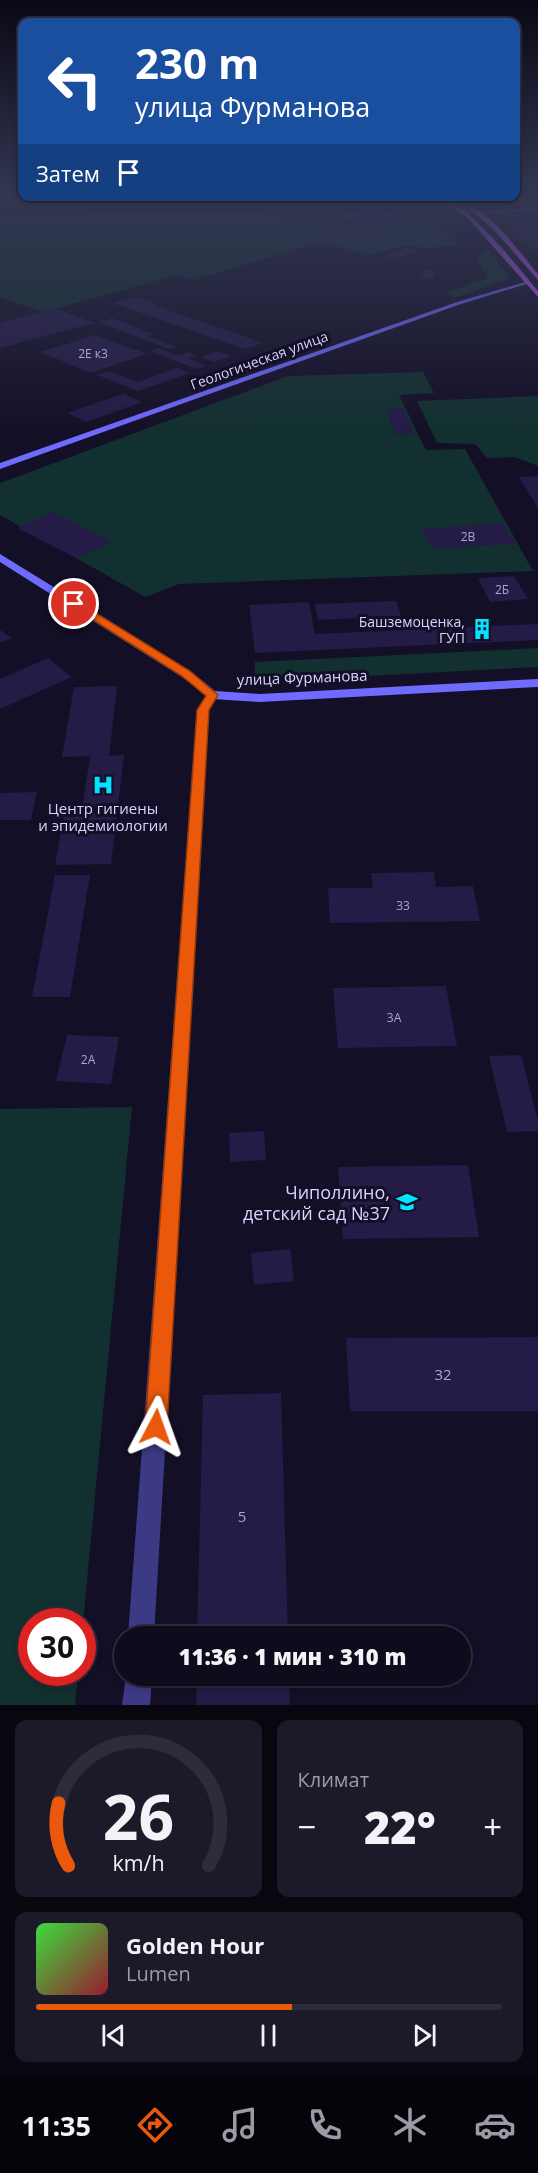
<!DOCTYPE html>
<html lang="ru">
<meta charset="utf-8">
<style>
body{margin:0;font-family:"Open Sans",sans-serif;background:#1c1929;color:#f1f3f6;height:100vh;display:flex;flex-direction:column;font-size:22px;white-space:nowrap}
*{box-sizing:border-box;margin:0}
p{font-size:20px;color:#9b9ba3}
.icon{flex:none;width:33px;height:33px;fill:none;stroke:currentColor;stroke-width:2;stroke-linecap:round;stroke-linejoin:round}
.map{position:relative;height:1705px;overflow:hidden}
.sheet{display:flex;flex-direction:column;gap:15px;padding:15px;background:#08060f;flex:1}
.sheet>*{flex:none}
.hud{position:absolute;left:18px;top:18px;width:502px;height:183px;border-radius:12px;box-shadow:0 3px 9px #0003,0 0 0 2px #2e2b3b;background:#1a4fa0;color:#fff;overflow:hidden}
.speed{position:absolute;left:18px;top:1608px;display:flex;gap:12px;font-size:30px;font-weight:700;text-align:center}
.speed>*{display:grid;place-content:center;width:78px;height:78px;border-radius:50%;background:#0e0b1c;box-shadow:0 3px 9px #0003,0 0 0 2px #2e2b3b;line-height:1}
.speed .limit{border:9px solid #d22;background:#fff;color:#111}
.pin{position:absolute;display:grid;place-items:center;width:51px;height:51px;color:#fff;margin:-26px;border:3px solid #fff;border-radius:50%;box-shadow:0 2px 6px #0007}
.me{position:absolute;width:66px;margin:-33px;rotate:4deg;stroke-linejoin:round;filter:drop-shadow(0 0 4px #0008)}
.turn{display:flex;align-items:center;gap:21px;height:126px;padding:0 18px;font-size:27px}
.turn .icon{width:78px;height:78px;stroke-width:2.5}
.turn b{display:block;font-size:42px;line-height:51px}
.then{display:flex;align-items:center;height:57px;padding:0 18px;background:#0003;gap:12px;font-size:22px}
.big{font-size:45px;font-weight:800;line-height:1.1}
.sheet .tile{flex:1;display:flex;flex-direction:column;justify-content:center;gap:9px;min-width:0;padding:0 21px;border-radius:12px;background:#1c1929}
.sheet .dial{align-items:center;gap:0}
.dial svg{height:156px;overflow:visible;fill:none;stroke:#2e2b3b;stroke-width:7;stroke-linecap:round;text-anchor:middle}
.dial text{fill:#f1f3f6;stroke:none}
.song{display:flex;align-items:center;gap:18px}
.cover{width:72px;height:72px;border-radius:9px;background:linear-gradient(135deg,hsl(120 70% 55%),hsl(350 70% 35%))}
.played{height:6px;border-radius:3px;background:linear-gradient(90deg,#ea580c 55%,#2e2b3b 55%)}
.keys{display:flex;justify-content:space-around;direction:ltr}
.heat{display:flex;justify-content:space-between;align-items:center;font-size:33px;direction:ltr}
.sheet .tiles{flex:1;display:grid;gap:15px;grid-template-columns:1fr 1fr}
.tile:last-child{grid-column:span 2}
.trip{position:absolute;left:114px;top:1626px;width:357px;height:60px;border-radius:30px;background:#0e0b1c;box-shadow:0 3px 9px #0003,0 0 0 2px #2e2b3b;font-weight:800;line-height:60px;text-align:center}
.menu{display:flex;height:96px;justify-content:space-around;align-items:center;background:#06040b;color:#9b9ba3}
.menu .icon{width:42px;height:42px}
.menu .active{color:#ea580c}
.menu b{font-size:27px;color:#f1f3f6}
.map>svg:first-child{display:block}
.green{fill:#12302f}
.building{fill:#241b47}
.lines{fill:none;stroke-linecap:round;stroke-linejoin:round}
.street{fill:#3d3a85;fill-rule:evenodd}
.secondary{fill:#6f6bff;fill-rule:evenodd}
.primary{fill:#c25bff;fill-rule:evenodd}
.route{fill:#ea580c;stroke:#983908;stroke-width:1.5}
.labels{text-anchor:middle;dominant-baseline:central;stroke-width:6;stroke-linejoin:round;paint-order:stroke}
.number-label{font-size:12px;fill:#aca6d1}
.far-street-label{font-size:14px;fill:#d9d4ff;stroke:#130f26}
.far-poi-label{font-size:14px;fill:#d9d4ff;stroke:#130f26;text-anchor:end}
.street-label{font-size:15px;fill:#d9d4ff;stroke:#130f26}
.poi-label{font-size:15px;fill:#d9d4ff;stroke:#130f26}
.near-number-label{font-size:15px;fill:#aca6d1}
.near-poi-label{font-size:18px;fill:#d9d4ff;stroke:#130f26;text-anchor:end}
</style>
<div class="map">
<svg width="538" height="1705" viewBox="0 0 538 1705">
<rect width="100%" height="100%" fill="#130f26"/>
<path class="green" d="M251 211 269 217 346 232 358 228 427 224 446 234 459 245 424 248 407 245 371 255 320 242 194 280 178 275 43 312 0 297V217Z
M488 250 511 278 454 298 447 292 488 278 477 258Z
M423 372 434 393 399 395 426 450 465 449 533 571 179 584 145 597 0 515V483L288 376Z
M538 396V466L515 457 487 458 475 444 437 443 417 401Z
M538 648V667L255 682V662Z
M132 1107 83 1623 32 1622V1672L78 1673 75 1705H0V1109Z"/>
<path class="building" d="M0 198H91V199L0 209Z
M311 198H361V199L323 204Z
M381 208 408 221 362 227 336 213Z
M283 214 354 229 346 231 275 216Z
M501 215H522L538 231V250H533Z
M408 248 418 251 393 259 384 256Z
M423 270 436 271 433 279 420 278Z
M137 297 159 304 153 305 263 343 244 349 113 303Z
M55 308 94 323 0 348V323Z
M112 318 154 334 148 336 176 347 168 349 99 322Z
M95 335 147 354 91 373 40 352Z
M159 348 179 356 188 352 196 356 188 358 207 366 197 369 149 351Z
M218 351 231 356 214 362 201 357Z
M177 368 190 373 138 391 97 375 109 371 138 382Z
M123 394 142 402 87 422 67 413Z
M403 408 415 434 396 435 385 409Z
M538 476V508L519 477Z
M53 512 112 542 76 558 17 528Z
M503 523 516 544 432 549 422 529Z
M514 576 528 599 490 602 478 578Z
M396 601 401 616 318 620 315 604Z
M309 602 315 634 538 624V640L255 653 249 605Z
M0 630 12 638 0 643Z
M48 658 72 677 0 709V679Z
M117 686 109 756 124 755 111 864 55 865 64 815H81L90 756 62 757 74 687Z
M37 792 31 820H0V793Z
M434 872 436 887 473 886 480 921 330 923 328 888H373L371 873Z
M55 875H90L70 997H32Z
M446 986 457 1046 338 1048 333 988Z
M67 1035 119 1037 111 1084 56 1081Z
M521 1055 538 1121V1131L507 1132 489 1056Z
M264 1131 266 1160 230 1162 229 1133Z
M468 1165 479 1237 343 1239 338 1167Z
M290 1249 294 1281 254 1285 251 1253Z
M538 1337V1411H350L346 1338Z
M281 1393 288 1636H197L203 1395Z
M197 1676H289L290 1705H196Z"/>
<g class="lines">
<path class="street" d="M538 208V212L462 213 465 211Z
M212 691 218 695 209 710 154 1636H128L197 710 208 692Z
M126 1676H152L150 1705H122Z"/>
<path class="secondary" d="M525 282 530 283 461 304 0 469V463L457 302Z
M0 554 190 671 215 691 260 694 538 679V687L260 702 212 699 182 677 0 562Z"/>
<path class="primary" d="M436 198C465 197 519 269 538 291V297L466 216Z
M466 206C490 208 522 256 538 274V280L495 231Z"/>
</g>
<linearGradient id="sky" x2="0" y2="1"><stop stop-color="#0a0815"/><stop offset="0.45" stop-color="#333752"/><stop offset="1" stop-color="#333752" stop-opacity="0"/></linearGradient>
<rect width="538" height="436" fill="url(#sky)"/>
<path class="route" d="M71 602H78L190 671 218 695 209 710 167 1427 164 1435 156 1438 148 1435 145 1427 197 710 206 696 182 676 71 606Z"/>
<defs>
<symbol id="building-bare" viewBox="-9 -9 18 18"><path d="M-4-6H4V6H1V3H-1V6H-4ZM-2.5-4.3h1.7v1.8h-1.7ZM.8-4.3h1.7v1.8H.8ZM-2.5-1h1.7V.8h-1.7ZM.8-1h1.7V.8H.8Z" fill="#00e5ff" stroke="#130f26" stroke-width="2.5" paint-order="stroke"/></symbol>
<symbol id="hospital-bare" viewBox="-9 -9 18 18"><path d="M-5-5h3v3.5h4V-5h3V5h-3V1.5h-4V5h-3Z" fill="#00e5ff" stroke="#130f26" stroke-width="2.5" paint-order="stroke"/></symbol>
<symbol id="school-bare" viewBox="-9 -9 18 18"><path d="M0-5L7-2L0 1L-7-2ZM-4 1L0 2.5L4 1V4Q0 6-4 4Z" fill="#00e5ff" stroke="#130f26" stroke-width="2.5" paint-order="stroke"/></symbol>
</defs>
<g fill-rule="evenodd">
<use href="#building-bare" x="467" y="614" width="30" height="30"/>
<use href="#hospital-bare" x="88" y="770" width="30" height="30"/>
<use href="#school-bare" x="392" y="1187" width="30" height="30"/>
</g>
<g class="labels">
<g class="number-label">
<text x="93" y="353">2Е к3</text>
<text x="468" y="536">2В</text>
<text x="502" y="589">2Б</text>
<text x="403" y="905">33</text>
<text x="394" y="1017">3А</text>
<text x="88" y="1059">2А</text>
</g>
<g class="far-street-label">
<text transform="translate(259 360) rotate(-20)">Геологическая улица</text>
</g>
<g class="far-poi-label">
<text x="465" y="621">Башземоценка,<tspan x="465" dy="16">ГУП</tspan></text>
</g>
<g class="street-label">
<text transform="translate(302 677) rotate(-2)">улица Фурманова</text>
</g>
<g class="poi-label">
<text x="103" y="808">Центр гигиены<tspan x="103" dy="17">и эпидемиологии</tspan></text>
</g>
<g class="near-number-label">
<text x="443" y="1374">32</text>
<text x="242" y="1516">5</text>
</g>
<g class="near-poi-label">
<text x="390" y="1192">Чиполлино,<tspan x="390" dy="21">детский сад №37</tspan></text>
</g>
</g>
</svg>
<div class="speed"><div class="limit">30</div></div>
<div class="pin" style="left:74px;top:604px;background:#d93025"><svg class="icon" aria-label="arrive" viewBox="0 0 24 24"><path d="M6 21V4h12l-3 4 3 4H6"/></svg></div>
<svg class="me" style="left:156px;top:1427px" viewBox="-20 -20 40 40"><path d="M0-17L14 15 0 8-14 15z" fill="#ea580c" stroke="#fff" stroke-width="4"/></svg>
<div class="trip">11:36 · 1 мин · 310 m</div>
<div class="hud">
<div class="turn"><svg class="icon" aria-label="left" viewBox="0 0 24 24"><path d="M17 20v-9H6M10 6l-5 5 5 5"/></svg><div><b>230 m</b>улица Фурманова</div></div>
<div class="then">Затем<svg class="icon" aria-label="arrive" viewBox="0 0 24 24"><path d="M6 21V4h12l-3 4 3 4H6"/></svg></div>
</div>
</div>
<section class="sheet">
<div class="tiles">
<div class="tile dial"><svg viewBox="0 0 100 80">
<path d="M14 69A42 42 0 1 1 86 69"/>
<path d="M14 69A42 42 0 0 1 9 37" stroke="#ea580c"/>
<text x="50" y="56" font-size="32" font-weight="700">26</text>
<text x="50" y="72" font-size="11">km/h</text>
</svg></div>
<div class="tile"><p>Климат</p>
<div class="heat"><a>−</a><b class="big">22°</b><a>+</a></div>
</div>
<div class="tile">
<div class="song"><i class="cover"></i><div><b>Golden Hour</b><p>Lumen</p></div></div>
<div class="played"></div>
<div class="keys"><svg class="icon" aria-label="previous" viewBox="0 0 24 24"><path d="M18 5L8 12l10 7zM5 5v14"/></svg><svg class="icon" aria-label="pause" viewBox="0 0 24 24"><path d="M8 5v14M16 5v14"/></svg><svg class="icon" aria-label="next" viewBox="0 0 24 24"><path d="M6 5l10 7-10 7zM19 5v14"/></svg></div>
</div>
</div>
</section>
<nav class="menu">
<b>11:35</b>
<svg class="icon active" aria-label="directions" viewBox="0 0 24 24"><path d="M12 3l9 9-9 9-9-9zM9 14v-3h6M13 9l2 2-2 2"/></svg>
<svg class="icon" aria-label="music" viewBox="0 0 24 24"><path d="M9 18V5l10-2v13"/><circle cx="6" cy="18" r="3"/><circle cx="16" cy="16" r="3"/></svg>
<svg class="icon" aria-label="phone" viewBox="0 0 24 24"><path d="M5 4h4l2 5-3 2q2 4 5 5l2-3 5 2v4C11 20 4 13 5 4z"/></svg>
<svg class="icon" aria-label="climate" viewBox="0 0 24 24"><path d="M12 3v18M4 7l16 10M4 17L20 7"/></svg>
<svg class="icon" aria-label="car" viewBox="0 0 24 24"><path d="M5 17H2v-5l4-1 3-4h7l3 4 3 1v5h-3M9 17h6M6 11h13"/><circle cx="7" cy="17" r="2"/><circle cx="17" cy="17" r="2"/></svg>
</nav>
